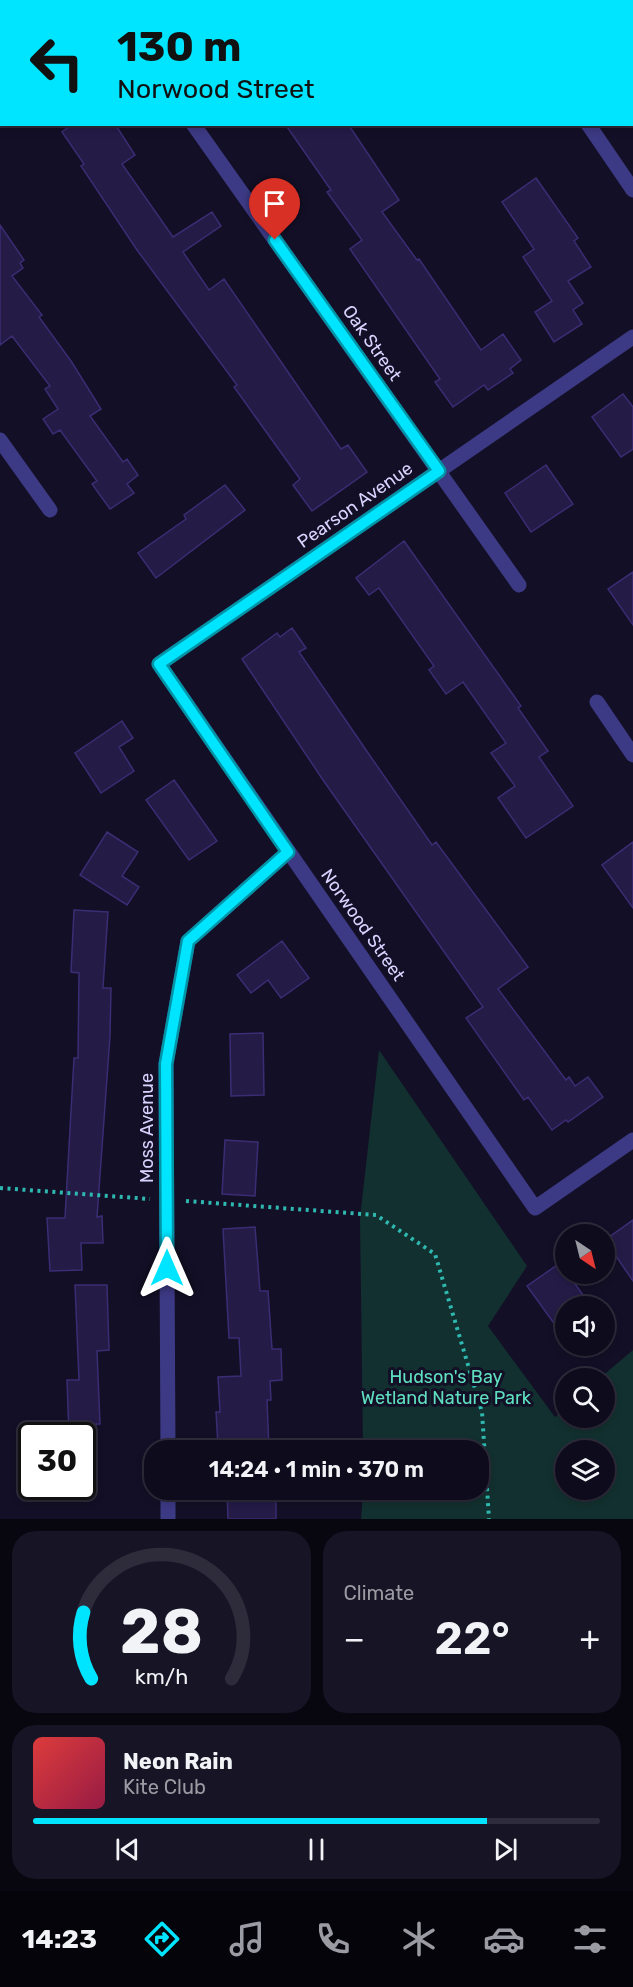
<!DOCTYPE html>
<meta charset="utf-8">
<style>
body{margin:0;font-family:Rubik,sans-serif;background:#171425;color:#f1f3f6;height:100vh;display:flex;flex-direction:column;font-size:22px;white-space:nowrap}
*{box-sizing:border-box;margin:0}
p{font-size:20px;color:#9b9ba3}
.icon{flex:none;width:33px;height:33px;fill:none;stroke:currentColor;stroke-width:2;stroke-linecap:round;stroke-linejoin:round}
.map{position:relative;height:1519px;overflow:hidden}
.drawer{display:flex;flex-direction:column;gap:12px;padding:12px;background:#08060f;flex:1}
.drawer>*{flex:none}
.hud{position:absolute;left:0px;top:0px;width:633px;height:126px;box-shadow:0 3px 9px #0003,0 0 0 2px #2e2b3b;background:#00e5ff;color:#111;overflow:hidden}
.needle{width:39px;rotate:145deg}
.buttons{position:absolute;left:555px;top:1224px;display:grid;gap:12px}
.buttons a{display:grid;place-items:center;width:60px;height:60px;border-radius:50%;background:#0e0b1c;box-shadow:0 3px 9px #0003,0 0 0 2px #2e2b3b;font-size:30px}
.speed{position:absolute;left:18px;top:1422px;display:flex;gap:12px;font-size:30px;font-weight:700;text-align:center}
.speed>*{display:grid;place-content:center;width:78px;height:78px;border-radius:50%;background:#0e0b1c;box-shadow:0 3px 9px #0003,0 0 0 2px #2e2b3b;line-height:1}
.speed .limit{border:3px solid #111;border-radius:9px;background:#fff;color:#111}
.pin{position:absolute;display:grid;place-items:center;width:51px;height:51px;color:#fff;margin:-62px -26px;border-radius:50% 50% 50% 0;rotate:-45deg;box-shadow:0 0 6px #0007}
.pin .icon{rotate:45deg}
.me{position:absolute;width:66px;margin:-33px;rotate:0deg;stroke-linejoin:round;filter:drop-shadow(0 0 4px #0008)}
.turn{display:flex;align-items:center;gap:21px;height:126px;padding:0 18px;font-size:27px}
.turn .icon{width:78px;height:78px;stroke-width:2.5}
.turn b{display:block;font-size:42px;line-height:51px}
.big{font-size:45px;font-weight:600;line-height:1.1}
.drawer .widget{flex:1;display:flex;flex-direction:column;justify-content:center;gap:9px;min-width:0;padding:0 21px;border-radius:24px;background:#171425}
.drawer .dial{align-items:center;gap:0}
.dial svg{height:156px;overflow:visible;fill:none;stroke:#2e2b3b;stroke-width:7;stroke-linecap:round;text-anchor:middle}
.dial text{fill:#f1f3f6;stroke:none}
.song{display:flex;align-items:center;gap:18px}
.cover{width:72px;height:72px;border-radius:9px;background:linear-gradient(135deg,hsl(0 70% 55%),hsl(340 70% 35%))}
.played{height:6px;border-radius:3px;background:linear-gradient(90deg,#00e5ff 80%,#2e2b3b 80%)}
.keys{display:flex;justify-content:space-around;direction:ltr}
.heat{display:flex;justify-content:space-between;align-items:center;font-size:33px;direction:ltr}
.drawer .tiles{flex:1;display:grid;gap:12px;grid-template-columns:1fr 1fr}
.widget:last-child{grid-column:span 2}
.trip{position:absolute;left:144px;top:1440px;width:345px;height:60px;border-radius:24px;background:#0e0b1c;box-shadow:0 3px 9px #0003,0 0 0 2px #2e2b3b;font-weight:600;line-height:60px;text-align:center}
.dock{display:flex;height:96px;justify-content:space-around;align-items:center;background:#06040b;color:#9b9ba3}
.dock .icon{width:42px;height:42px}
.dock .selected{color:#00e5ff}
.dock b{font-size:27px;color:#f1f3f6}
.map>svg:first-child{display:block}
.green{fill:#12302f;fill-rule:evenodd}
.building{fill:#241b47;stroke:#3b2d73;stroke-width:1.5}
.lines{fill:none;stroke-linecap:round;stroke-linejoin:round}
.path{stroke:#2fb8b0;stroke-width:4;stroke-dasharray:3 4.5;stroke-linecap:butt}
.street{stroke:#3d3a85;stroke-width:15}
.route-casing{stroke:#0095a6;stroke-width:15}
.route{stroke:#00e5ff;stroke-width:10}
.labels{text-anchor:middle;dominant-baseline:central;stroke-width:6;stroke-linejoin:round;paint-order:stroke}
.street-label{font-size:18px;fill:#d9d4ff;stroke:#130f26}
.park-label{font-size:18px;fill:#5fe0c0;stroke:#130f26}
</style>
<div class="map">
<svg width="633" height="1519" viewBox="0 0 633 1519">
<rect width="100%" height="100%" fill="#130f26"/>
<path class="green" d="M379 1050 527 1266 488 1326 555 1417 565 1409 566 1418H604V1378H600L633 1350V1519H361L363 1490H478V1450H363L360 1218ZM566 1450H604V1490H566Z"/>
<path class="building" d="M73 124H115L135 155 122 164 173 237 212 212 221 226 183 252 209 290 224 279 341 449 348 445 367 472 312 511 293 485 300 479 234 387 237 385 137 250 81 166 84 164 62 132Z
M285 124H348L399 200 382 212 417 260 419 259 481 350 503 334 521 360 510 369 513 373 488 390 484 385 453 407 435 382 440 379 350 249 362 240 327 192 331 190Z
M536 178 578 238 574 241 591 267 568 281 583 303 573 310 582 324 554 342 535 312 552 301 523 257 534 249 502 202Z
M0 225 24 260 20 263 23 268 12 276 42 315 39 317 71 361 101 409 90 416 123 462 127 459 138 475 127 484 134 493 110 509 92 484 97 481 60 430 53 434 43 419 58 409 45 389 50 386 12 336 0 345Z
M623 394 633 407V449L621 457 592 417Z
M546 465 573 504 531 532 505 493Z
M225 485 245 510 156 578 138 553 186 519 184 515Z
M404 541 521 706 518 708 548 751 539 757 573 806 526 838 498 798 515 786 491 753 506 743 463 682 446 694 429 670 434 666 379 588 369 595 356 578Z
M633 572V625L608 589Z
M292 628 306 648 299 652 366 750 432 845 436 842 528 967 498 989 566 1080 569 1077 575 1086 588 1077 603 1097 568 1122 566 1120 552 1130 528 1097 524 1100 466 1018 483 1007 323 780 242 659 277 633 280 637Z
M122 721 133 738 119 747 134 771 101 793 75 753Z
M174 780 217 841 189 860 146 800Z
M107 832 138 852 122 876 139 887 127 905 80 875Z
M633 842V908L602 865Z
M74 910 108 912 103 988H111L110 1036 97 1217 102 1216 103 1243H81L82 1270 50 1271 47 1218H65L74 1058H78L79 973 71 972Z
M282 941 309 978 281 998 268 980 251 993 237 975Z
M263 1033 264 1095 231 1096 230 1034Z
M225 1140 258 1142 255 1196 222 1194Z
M633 1220V1281L605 1240Z
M255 1227 260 1291H268L272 1349H281L282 1380 270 1381 271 1400H267L269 1450H232L231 1445 218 1446 216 1412H220L218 1377 241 1376 239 1338H229L223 1229Z
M560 1263 591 1306H566V1340L527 1286Z
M75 1285H107L109 1350 97 1351 100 1424H96V1436H69L67 1380H79Z
M227 1490H257V1498H276V1519H228Z"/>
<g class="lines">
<path class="path" d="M0 1188 150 1199
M186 1201 376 1215 435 1254 482 1412 489 1519"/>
<path class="street" d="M104 0 106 2
M501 0 502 2
M193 124 519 585
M588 124 633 190
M633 337 159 664 535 1208 633 1140
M0 440 50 510
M597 702 633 755
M168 1450 166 1064 188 941 288 852
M168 1490V1519"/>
</g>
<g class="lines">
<defs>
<path id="route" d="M167 1268 166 1064 188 941 288 852 159 664 439 471 275 240"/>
</defs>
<use href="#route" class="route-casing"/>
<use href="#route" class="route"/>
</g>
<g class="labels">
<g class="street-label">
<text transform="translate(372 343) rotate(55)">Oak Street</text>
<text transform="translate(355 505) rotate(-35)">Pearson Avenue</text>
<text transform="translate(363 925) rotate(55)">Norwood Street</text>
<text transform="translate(147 1128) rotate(-90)">Moss Avenue</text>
</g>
<g class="park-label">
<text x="446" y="1377">Hudson's Bay<tspan x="446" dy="21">Wetland Nature Park</tspan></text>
</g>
</g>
</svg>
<div class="buttons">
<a><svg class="needle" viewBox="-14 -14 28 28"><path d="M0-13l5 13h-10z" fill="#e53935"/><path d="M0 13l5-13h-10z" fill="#9b9ba3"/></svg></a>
<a><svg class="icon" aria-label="sound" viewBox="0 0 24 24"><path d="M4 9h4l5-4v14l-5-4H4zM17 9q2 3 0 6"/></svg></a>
<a><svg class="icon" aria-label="search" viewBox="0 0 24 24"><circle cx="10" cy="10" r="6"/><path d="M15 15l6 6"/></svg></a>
<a><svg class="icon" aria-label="layers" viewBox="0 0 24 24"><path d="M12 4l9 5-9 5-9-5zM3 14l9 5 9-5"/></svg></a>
</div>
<div class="speed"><div class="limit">30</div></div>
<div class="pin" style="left:275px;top:240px;background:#d93025"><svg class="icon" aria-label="arrive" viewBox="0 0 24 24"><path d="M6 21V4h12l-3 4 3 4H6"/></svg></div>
<svg class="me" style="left:167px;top:1268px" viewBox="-20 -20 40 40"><path d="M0-17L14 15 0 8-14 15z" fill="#00e5ff" stroke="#fff" stroke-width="4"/></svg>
<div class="trip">14:24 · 1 min · 370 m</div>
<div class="hud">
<div class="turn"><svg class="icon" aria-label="left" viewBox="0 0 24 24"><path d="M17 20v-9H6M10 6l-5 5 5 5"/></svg><div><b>130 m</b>Norwood Street</div></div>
</div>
</div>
<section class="drawer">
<div class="tiles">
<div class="widget dial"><svg viewBox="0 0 100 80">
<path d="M14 69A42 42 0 1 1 86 69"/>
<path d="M14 69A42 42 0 0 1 10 35" stroke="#00e5ff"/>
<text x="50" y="56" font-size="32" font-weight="700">28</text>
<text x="50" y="72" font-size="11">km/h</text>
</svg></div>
<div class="widget"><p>Climate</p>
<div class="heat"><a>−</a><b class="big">22°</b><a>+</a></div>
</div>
<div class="widget">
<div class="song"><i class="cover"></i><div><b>Neon Rain</b><p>Kite Club</p></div></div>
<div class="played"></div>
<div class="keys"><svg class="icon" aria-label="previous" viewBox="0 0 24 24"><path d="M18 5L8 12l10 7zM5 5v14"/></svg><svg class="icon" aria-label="pause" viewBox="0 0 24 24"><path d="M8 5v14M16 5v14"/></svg><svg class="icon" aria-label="next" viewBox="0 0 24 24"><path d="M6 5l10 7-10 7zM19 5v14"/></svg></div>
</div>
</div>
</section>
<nav class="dock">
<b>14:23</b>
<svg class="icon selected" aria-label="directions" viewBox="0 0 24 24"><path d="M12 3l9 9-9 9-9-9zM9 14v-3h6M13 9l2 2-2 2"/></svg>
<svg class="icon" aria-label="music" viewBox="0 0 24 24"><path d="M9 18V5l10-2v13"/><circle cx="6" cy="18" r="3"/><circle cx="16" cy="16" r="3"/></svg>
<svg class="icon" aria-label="phone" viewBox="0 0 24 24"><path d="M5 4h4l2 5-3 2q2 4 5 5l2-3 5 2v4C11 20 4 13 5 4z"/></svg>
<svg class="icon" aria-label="climate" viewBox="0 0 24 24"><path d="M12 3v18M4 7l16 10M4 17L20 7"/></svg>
<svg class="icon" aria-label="car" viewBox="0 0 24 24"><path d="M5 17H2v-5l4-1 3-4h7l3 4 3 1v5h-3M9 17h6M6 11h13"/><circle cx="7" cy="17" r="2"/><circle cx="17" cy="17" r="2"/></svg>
<svg class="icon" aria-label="filters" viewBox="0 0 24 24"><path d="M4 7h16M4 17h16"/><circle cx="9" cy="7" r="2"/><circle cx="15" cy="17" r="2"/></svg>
</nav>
